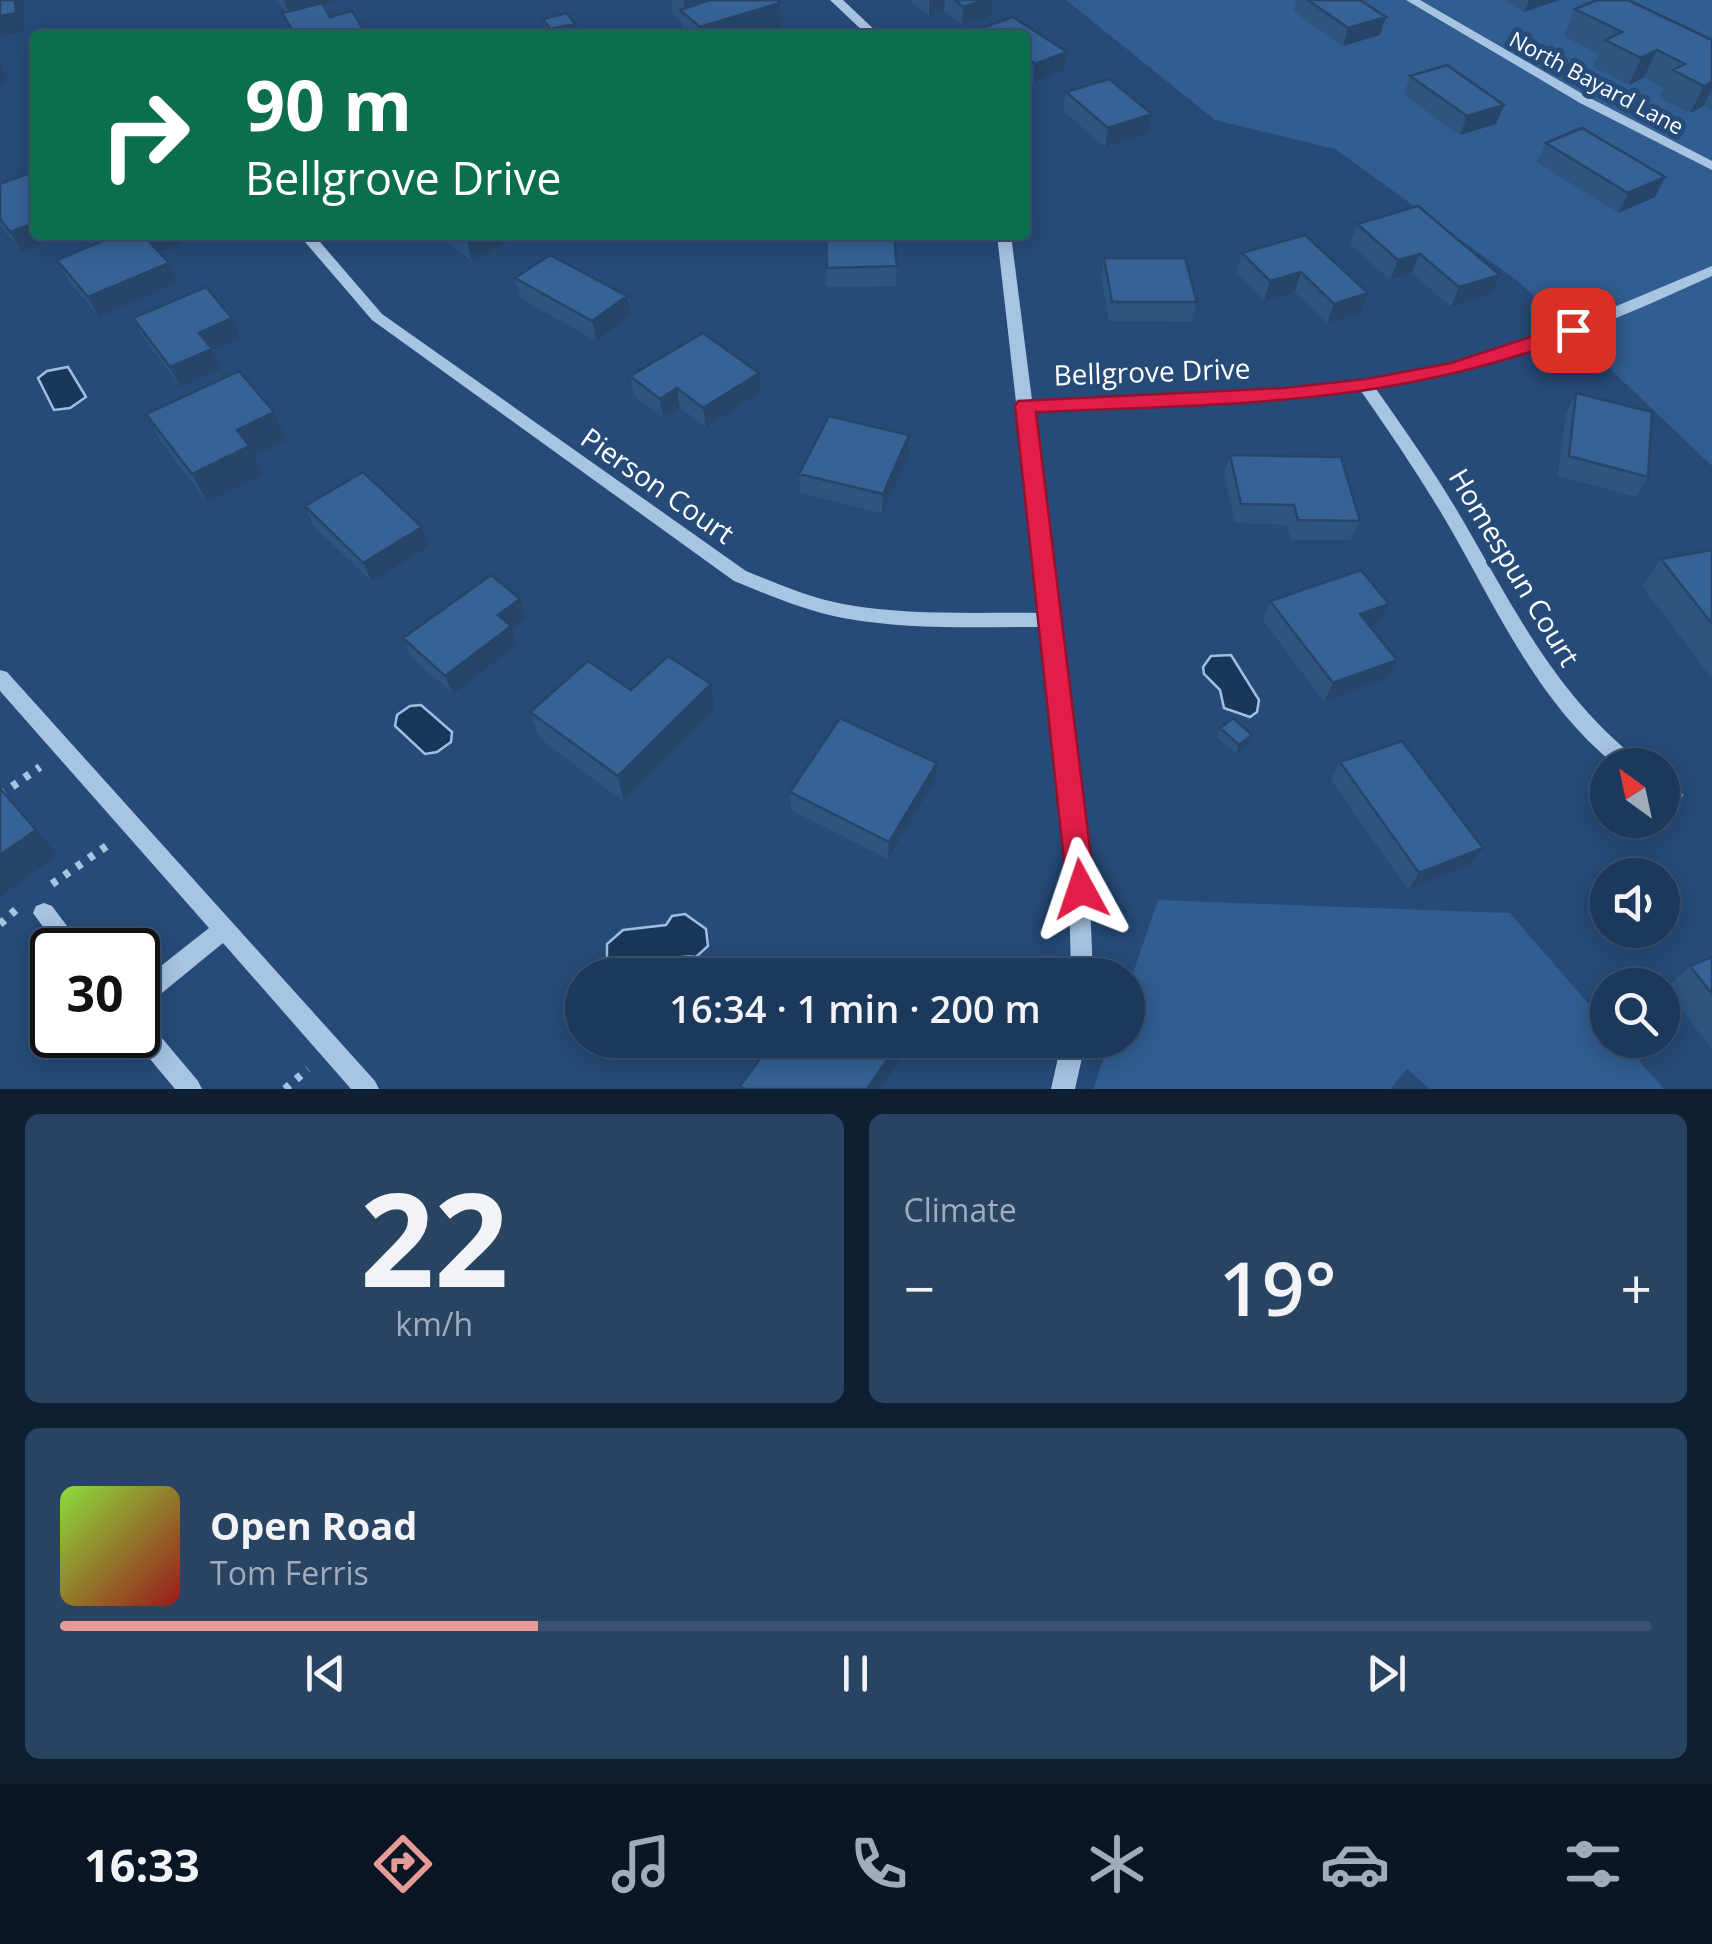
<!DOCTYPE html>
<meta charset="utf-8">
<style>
body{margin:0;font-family:"Open Sans",sans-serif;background:#294363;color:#f1f3f6;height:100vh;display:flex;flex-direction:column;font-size:38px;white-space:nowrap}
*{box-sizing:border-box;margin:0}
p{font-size:32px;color:#a0acbb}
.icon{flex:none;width:55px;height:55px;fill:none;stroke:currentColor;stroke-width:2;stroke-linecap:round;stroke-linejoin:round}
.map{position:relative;height:1089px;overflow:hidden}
.sheet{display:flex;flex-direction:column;gap:25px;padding:25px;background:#0f1f32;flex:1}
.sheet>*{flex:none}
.banner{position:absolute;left:30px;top:30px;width:1000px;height:210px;border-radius:10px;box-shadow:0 5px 25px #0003,0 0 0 2px #3a5270;background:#0b6e4f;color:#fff;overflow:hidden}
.needle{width:65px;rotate:327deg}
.buttons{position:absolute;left:1590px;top:748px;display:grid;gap:20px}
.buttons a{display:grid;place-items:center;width:90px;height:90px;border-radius:50%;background:#1c385a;box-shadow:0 5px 25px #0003,0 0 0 2px #3a5270;font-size:50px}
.speed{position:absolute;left:30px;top:928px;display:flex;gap:20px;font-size:50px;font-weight:700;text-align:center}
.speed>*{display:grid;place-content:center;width:130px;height:130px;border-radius:50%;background:#1c385a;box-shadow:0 5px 25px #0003,0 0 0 2px #3a5270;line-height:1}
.speed .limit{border:5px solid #111;border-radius:15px;background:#fff;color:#111}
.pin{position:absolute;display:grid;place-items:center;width:85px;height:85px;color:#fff;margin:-42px;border-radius:20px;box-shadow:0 5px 15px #0006}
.me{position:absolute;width:110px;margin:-55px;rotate:355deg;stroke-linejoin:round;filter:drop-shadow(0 0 8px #0008)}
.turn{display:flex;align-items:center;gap:35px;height:210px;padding:0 50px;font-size:45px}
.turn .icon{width:130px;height:130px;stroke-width:2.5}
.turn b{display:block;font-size:70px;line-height:85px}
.big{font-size:75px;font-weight:600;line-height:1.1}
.sheet .card{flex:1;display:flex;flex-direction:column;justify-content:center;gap:15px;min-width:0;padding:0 35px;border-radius:15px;background:#294363}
.sheet .dial{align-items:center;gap:0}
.dial b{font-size:130px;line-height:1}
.song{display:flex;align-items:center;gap:30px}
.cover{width:120px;height:120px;border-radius:15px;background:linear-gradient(135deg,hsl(90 70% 55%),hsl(0 70% 35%))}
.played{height:10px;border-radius:5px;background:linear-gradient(90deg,#e69b98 30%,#3a5270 30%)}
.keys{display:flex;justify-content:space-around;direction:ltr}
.heat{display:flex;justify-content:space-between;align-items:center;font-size:55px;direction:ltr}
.sheet .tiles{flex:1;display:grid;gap:25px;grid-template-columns:1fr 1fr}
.card:last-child{grid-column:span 2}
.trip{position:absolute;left:565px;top:958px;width:580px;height:100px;border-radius:50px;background:#1c385a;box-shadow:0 5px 25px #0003,0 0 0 2px #3a5270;font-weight:600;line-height:100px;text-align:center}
.menu{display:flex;height:160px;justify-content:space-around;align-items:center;background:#0b1624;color:#a0acbb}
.menu .icon{width:70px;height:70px}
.menu .active{color:#e69b98}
.menu b{font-size:45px;color:#f1f3f6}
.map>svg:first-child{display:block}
.green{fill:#315d90}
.water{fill:#1a3659;stroke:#9dbfe3;stroke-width:2.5}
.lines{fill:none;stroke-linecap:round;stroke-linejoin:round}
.path{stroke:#a8c4e3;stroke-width:8;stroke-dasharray:6 9;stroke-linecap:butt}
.minor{fill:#a8c4e3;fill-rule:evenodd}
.wall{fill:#2e5480}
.shaded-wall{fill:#264568}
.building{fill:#366295;stroke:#264568;stroke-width:2.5}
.route{fill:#e11d48;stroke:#92132f;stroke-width:2.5}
.labels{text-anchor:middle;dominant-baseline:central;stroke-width:10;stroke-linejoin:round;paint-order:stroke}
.far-street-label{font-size:22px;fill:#fff;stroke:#264b78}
.street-label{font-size:28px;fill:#fff;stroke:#264b78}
</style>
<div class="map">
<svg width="1712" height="1089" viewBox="0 0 1712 1089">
<rect width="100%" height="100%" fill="#264b78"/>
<path class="green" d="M1066 0H1712V466L1519 282 1335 149 1215 120Z
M1158 900 1510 913 1607 1025 1608 1040H1621L1664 1089H1430L1407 1069 1390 1089H1093L1110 1040H1128V988Z"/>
<path class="water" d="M68 367 86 397 70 408 54 410 38 378 47 371Z
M1231 655 1259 700 1257 712 1250 717 1224 708 1220 690 1204 674 1203 667 1211 656Z
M421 705 452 732 451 742 437 752 425 754 395 726 397 715 410 706Z
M685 914 706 929 708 946 696 957C670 954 654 969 629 973L607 958V944L623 930 666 925 672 916Z"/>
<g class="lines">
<path class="path" d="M0 795 40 767
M52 884 111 843
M0 924 18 908
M285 1089 308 1069"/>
<path class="minor" d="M830 0H843L880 35H867Z
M1406 0H1420L1588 97 1712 161V170L1580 103Z
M299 235H314L382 314 746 571C778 584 810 598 843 604 908 616 975 612 1040 613L997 235H1011L1032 400 1291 388 1397 375 1449 365 1545 336 1712 266V276C1603 326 1495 371 1376 389 1407 433 1438 477 1465 524 1516 612 1556 694 1637 759L1640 765H1615C1540 704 1500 616 1453 533 1425 484 1393 437 1361 391L1238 403 1033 411 1088 852 1093 975H1071L1068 852 1042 627C976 627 908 630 843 618 805 611 769 595 734 581L372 320Z
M0 670 7 672 375 1081 379 1089H351L223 943 146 1006 138 1009V984L209 928 0 691Z
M1662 779 1680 789 1683 795 1680 801 1673 804 1662 799Z
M44 903 52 906 85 950H60L33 913 36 906Z
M138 1016 146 1019 198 1081 202 1089H175L130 1035H138Z
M1062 1040H1086L1075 1089H1051Z"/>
</g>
<path class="wall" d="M277 0H334L335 1 323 5 330 17 366 35H290L282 13 286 12Z
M671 0H777L780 3 781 29 762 35H683L681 22 673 14Z
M909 0H993L991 16 962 25 944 11 929 16Z
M1296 0H1360L1380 35 1343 46 1293 11Z
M1504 0H1559L1524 12Z
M1575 9 1712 40V111L1703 106 1690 113 1659 97 1664 88 1644 77 1629 85 1593 67 1599 54 1564 36Z
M1013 17 1067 52 1064 71 1033 83 1025 78V35H970V32Z
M543 19 575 24 577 33 568 35H549L545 28Z
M1410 76 1504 105 1496 124 1460 135 1404 95Z
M1066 92 1149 134 1105 147 1063 111Z
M1546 143 1655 197 1618 213 1537 162Z
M0 184 35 235H63L21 252 0 225Z
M1418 206 1491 294 1451 307 1412 273 1390 280 1350 244 1357 224Z
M108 235H176L180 244 159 253 169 263 178 282 99 317 68 280 57 260 109 239Z
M439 235H508L509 241 472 261Z
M825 235 897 266 896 286 827 287Z
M1242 253 1368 293 1361 313 1327 324 1295 292 1264 301 1236 272Z
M1104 258 1197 302 1192 322 1109 321 1101 277Z
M515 278 630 316 596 341 520 298Z
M133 318 241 338 212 350 221 369 180 387 143 337Z
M630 376 760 393 706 427 680 408 663 418 634 396Z
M1576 393 1648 477 1636 497 1558 476 1566 413Z
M274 412 287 440 254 456 263 474 207 502 161 442 146 414Z
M909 435V455L882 514 800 493 799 474Z
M1230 455 1360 521 1351 540H1291L1287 525 1235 523 1224 474Z
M305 506 429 546 372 582 313 525Z
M1712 550V679L1642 586 1661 559Z
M520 599 526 618 512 628 517 645 453 694 411 657 403 638Z
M1270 601 1389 604 1380 623 1370 626 1388 678 1324 702 1263 620Z
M711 684 715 711 624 802 539 738 530 712 631 690Z
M1220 728 1248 744 1236 754 1217 737Z
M1340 762 1483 848 1470 865 1408 890 1331 780Z
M937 763 935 781 888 859 791 810 790 792Z
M1712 957V1049L1665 989 1690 966Z"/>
<path class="shaded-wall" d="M15 0H23L25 32 0 36V16Z
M284 0H334L335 1 289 15Z
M684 0H704L706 21 686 15Z
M929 0H945L944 11 929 16Z
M985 0H993L991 16 962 25 963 7Z
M1529 0H1559L1524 12Z
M780 3 781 29 762 35H700V27Z
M1386 17 1380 35 1343 46 1348 28Z
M575 24 577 33 568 35H551L550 29Z
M1657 50 1644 77 1629 85 1641 58Z
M1067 52 1064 71 1033 83 1035 64Z
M0 64 7 79 0 90Z
M1712 82V89L1703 106 1690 113 1704 86Z
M1504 105 1496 124 1460 135 1467 116Z
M1152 114 1149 134 1105 147 1108 128Z
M1665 177 1655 197 1618 213 1628 193Z
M35 223V235H63L21 252 10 232Z
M146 235H176L180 244 153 255 144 236Z
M479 235H508L509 241 472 261 467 241Z
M1420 254 1412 273 1390 280 1398 260Z
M169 263 178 282 99 317 88 297Z
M1301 272 1295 292 1264 301 1270 281Z
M1500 275 1491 294 1451 307 1459 287Z
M1368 293 1361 313 1327 324 1334 304Z
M627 296 630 316 596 341 592 321Z
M232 318 241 338 212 350 221 369 180 387 170 367 199 333Z
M759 373 760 393 706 427 703 408Z
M677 388 680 408 663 418 660 399Z
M274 412 287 440 254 456 263 474 207 502 192 474 237 430Z
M909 435V455L882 514 883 494Z
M422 527 429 546 372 582 363 563Z
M520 599 526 618 512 628 517 645 453 694 445 676 498 615Z
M1389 604 1380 623 1351 632 1360 614Z
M1397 660 1388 678 1324 702 1333 683Z
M711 684 715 711 624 802 618 776Z
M1252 735 1248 744 1236 754 1239 745Z
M937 763 935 781 888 859 889 842Z
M0 788 58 855 0 897Z
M1483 848 1470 865 1408 890 1419 873Z
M901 1040H913L880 1089H867Z"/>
<path class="building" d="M0 0H15L16 13 0 16Z
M710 0H777L780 3 700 27 680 10Z
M955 0H985L963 7Z
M1308 0H1360L1386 17 1348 28Z
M1597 0H1628L1712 40V82L1704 86 1673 70 1685 64 1657 50 1641 58 1605 40 1622 32 1575 9Z
M322 3 330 17 352 11 365 32 352 35H295L282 13Z
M567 13 575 24 550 29 543 19Z
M1013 17 1067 52 1035 64 1025 57V35H975L970 32Z
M1447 65 1504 105 1467 116 1410 76Z
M1109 79 1152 114 1108 128 1066 92Z
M1582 128 1665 177 1628 193 1546 143Z
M35 171V223L10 232 0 219V184Z
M1418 206 1500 275 1459 287 1420 254 1398 260 1357 224Z
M110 235H146L144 236 169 263 88 297 57 260 112 237Z
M459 235H479L467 241Z
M826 235H894L897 266 827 268Z
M1305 235 1368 293 1334 304 1301 272 1270 281 1242 253Z
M550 255 627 296 592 321 515 278Z
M1104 258H1185L1197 302H1112Z
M206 287 232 318 199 333 212 349 170 367 133 318Z
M703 333 759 373 703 408 677 388 660 399 630 376Z
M239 371 274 412 237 430 249 446 192 474 146 414Z
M1576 393 1652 412 1648 477 1569 456Z
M829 416 909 435 883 494 799 474Z
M1230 455 1341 457 1360 521 1298 520 1294 505 1241 504Z
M363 472 422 527 363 563 305 506Z
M1712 550V624L1661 559Z
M1361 570 1389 604 1360 614 1397 660 1333 683 1270 601Z
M491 575 520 599 498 615 511 626 445 676 403 638Z
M668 656 711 684 618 776 530 712 588 661 631 690Z
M840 718 937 763 889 842 790 792Z
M1233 718 1252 735 1239 745 1220 728Z
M1402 741 1483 848 1419 873 1340 762Z
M0 788 36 830 0 855Z
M1712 957V994L1690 966Z
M832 963 849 975H823Z
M774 1040H901L867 1089H744L740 1086Z"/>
<path class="route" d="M1573 323 1580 325V334C1395 406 1230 404 1036 412L1095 889 1091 898 1081 902 1071 898 1067 889 1015 406 1018 401 1284 388 1366 379 1451 363Z"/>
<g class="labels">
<g class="far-street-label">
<text transform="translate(1597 82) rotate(28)">North Bayard Lane</text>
</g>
<g class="street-label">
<text transform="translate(1152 371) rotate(-2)">Bellgrove Drive</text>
<text transform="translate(658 485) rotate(35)">Pierson Court</text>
<text transform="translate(1515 567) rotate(59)">Homespun Court</text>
</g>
</g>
</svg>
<div class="buttons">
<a><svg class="needle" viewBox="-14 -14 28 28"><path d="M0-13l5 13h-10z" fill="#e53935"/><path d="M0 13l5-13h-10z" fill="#a0acbb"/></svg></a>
<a><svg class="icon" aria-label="sound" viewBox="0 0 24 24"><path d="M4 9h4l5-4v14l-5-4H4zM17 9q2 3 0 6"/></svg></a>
<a><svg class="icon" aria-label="search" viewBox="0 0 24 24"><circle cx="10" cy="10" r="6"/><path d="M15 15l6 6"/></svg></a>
</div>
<div class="speed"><div class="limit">30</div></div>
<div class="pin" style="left:1573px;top:330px;background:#d93025"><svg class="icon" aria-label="arrive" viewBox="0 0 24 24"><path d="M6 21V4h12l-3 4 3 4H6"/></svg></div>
<svg class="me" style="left:1081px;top:889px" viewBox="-20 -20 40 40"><path d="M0-17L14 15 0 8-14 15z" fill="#e11d48" stroke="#fff" stroke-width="4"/></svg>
<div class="trip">16:34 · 1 min · 200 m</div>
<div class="banner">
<div class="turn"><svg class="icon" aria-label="right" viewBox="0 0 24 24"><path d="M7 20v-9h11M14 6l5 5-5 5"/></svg><div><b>90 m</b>Bellgrove Drive</div></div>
</div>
</div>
<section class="sheet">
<div class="tiles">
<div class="card dial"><b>22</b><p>km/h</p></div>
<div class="card"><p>Climate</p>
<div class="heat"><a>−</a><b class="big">19°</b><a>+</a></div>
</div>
<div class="card">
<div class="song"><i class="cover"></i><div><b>Open Road</b><p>Tom Ferris</p></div></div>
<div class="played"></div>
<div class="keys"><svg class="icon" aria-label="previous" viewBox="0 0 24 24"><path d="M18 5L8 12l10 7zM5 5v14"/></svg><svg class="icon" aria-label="pause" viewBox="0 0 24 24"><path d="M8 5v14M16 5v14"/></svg><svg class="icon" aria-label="next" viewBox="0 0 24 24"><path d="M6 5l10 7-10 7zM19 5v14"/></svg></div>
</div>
</div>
</section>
<nav class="menu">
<b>16:33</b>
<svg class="icon active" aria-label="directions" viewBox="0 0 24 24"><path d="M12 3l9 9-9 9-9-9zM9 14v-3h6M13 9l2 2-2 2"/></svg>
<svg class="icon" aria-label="music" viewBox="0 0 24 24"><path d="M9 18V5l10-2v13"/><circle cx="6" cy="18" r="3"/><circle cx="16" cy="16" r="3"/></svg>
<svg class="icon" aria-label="phone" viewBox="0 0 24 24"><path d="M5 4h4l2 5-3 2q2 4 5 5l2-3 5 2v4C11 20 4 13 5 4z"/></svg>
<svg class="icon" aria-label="climate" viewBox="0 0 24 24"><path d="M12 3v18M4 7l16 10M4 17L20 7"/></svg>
<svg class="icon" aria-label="car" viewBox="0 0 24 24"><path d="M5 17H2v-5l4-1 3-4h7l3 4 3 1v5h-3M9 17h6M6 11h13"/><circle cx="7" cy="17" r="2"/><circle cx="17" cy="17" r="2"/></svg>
<svg class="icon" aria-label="filters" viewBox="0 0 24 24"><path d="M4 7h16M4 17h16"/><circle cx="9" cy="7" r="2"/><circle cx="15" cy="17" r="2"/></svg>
</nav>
